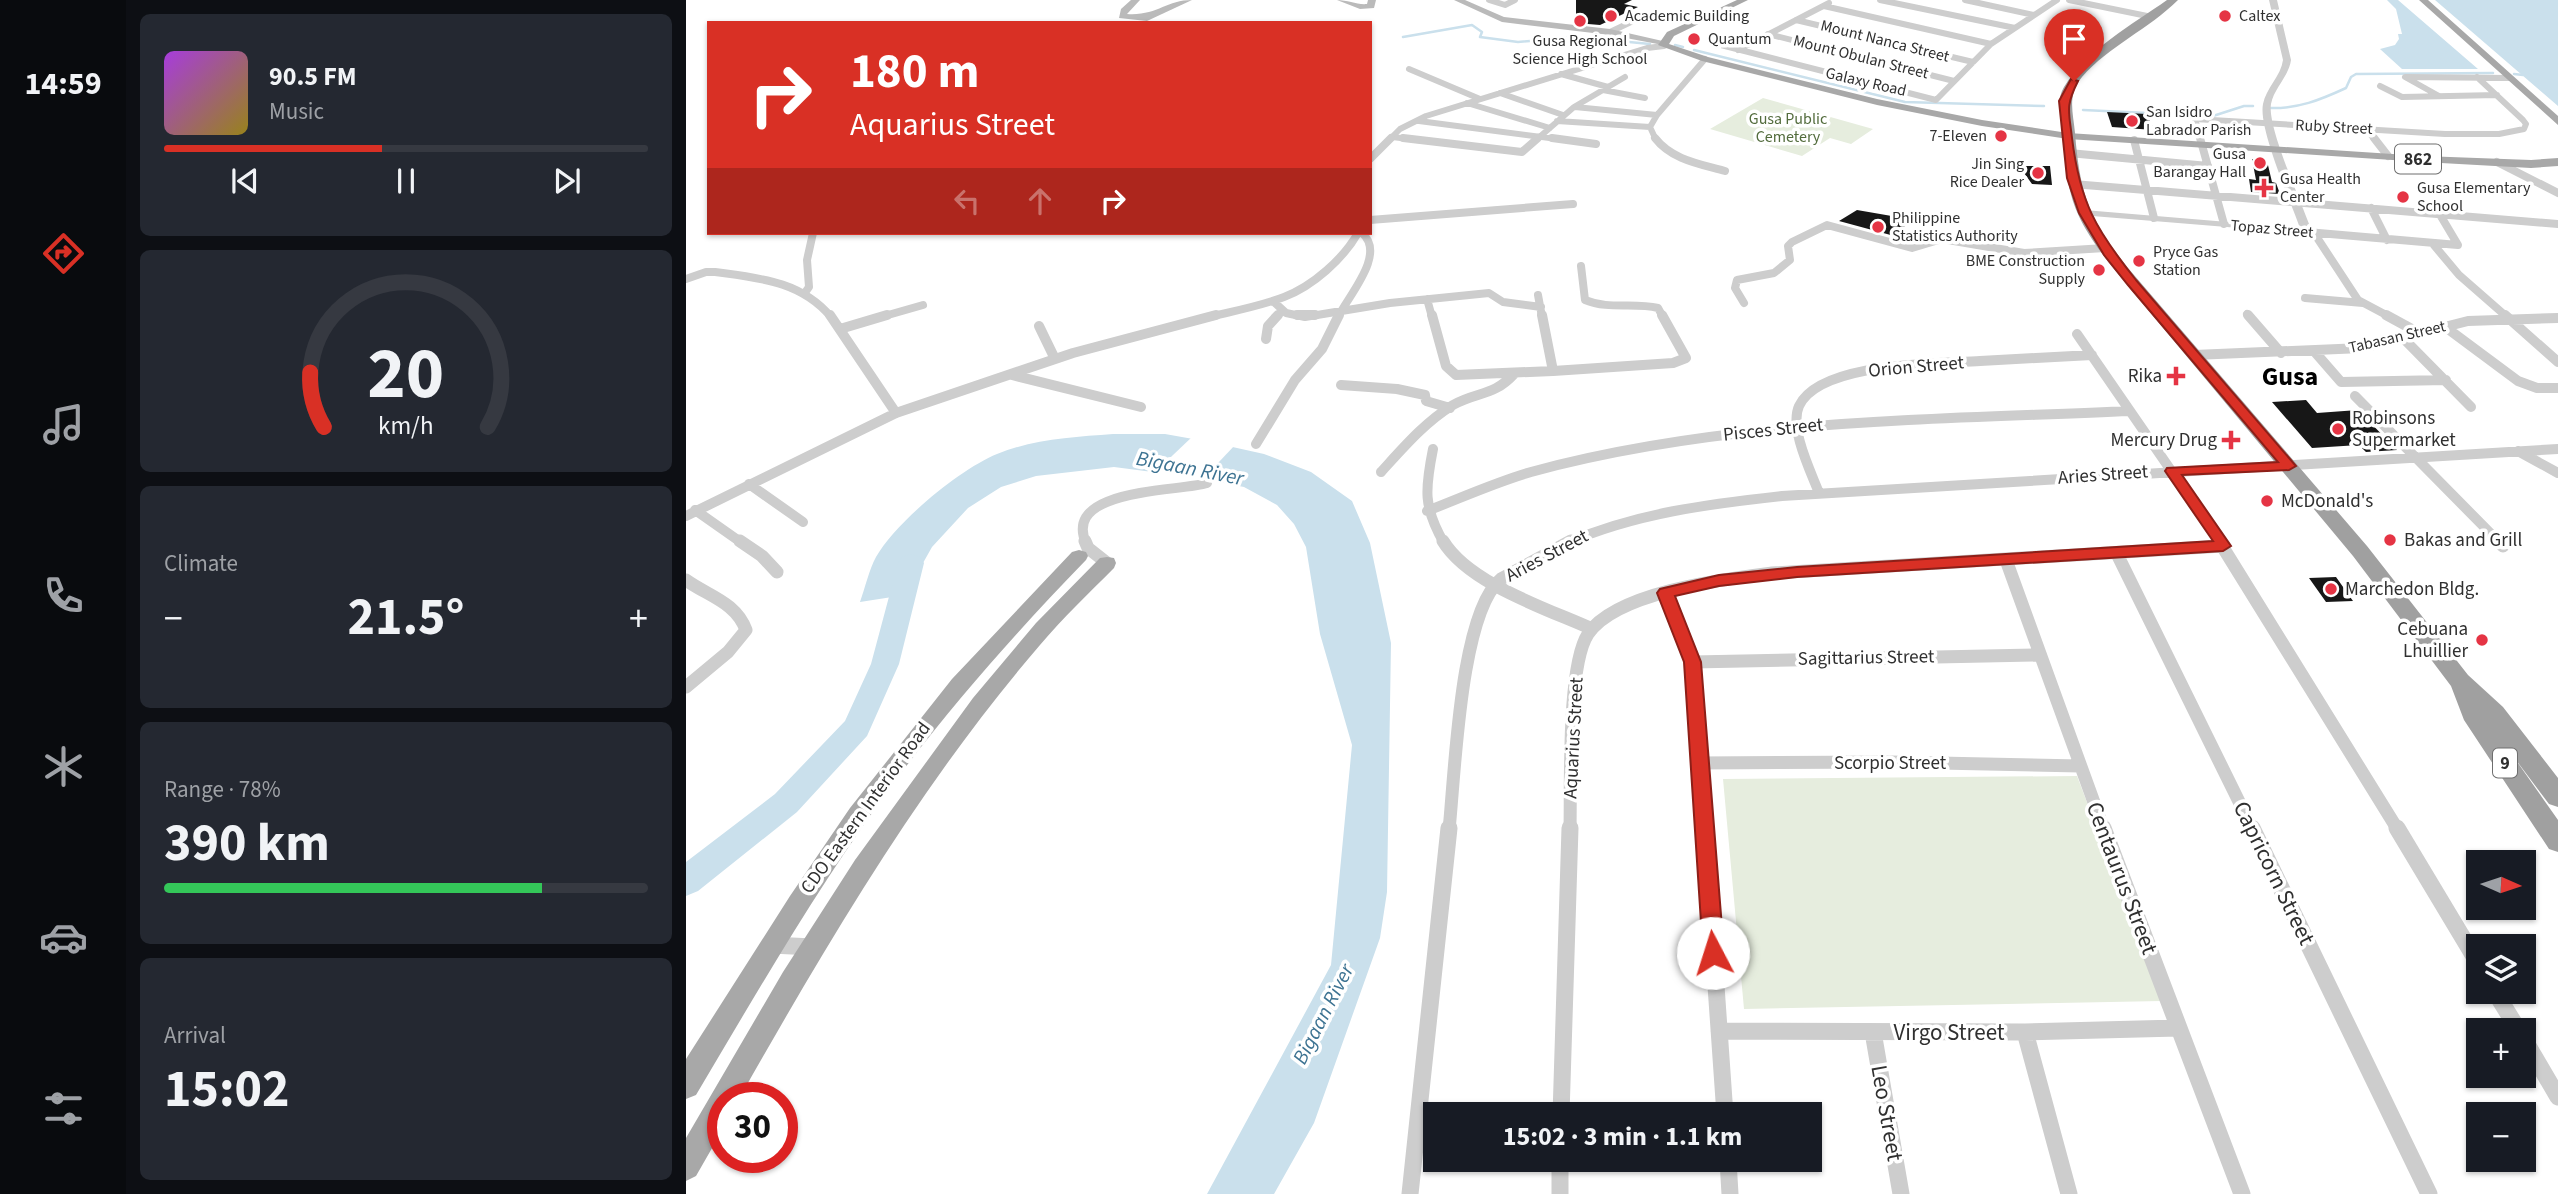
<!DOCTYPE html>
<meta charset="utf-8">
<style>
body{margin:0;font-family:"Source Sans 3",sans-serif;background:#242831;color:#f1f3f6;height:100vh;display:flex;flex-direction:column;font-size:26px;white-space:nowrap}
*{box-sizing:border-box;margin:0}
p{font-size:23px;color:#9ea1a6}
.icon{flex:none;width:38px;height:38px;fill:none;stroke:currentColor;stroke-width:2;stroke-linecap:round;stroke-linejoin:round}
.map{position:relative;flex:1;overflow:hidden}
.panel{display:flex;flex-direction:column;gap:14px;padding:14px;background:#0d0f14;width:560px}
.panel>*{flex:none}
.guide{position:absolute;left:21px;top:21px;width:665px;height:214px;border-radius:0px;box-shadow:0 2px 5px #0004;background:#d93025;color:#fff;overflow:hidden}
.needle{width:46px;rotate:93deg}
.buttons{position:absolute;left:1780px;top:850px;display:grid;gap:14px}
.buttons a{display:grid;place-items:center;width:70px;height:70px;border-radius:0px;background:#171b24;box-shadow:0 2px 5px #0004;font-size:35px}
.speed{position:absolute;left:21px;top:1082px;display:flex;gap:14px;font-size:35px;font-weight:700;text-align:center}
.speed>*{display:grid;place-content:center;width:91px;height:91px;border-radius:50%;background:#171b24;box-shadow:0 2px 5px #0004;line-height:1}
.speed .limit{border:10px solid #d22;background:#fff;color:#111}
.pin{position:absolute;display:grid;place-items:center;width:60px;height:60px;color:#fff;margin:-72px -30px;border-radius:50% 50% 50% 0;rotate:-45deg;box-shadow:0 0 7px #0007}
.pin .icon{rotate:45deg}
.me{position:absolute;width:77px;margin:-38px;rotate:355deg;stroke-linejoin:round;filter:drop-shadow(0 0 5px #0008)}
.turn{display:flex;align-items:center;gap:24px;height:147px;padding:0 28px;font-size:32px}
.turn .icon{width:91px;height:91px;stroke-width:2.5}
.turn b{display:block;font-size:49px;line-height:60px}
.lanes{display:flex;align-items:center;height:66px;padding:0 28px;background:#0003;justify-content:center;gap:35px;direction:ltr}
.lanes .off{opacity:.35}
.big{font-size:52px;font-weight:700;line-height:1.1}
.panel .tile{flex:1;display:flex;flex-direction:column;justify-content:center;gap:10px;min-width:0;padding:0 24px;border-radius:10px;background:#242831}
.panel .dial{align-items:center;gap:0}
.dial svg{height:182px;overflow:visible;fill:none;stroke:#363941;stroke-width:7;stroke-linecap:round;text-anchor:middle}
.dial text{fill:#f1f3f6;stroke:none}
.song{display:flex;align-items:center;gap:21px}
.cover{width:84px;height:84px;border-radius:10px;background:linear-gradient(135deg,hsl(280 70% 55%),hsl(50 70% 35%))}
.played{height:7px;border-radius:4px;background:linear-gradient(90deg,#d93025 45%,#363941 45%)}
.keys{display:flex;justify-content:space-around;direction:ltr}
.heat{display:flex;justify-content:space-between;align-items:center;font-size:38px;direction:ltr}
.charge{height:10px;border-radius:5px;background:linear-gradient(90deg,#34c759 78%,#363941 0)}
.trip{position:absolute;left:737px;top:1102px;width:399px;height:70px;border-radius:0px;background:#171b24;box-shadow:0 2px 5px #0004;font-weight:700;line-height:70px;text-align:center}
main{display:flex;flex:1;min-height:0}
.tabs{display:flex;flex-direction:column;width:126px;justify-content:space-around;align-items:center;background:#090b0e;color:#9ea1a6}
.tabs .icon{width:49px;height:49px}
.tabs .active{color:#d93025}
.tabs b{font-size:32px;color:#f1f3f6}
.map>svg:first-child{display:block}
.green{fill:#e6edde}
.water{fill:#cae0ec}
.pier{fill:#fff}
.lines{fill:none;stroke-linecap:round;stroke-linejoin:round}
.stream{stroke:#cae0ec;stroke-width:2.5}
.river{fill:#cae0ec;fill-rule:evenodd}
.building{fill:#171717}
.minor-far4{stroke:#cdcdcd;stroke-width:6}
.minor-far3{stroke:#cdcdcd;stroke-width:8}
.minor-far2{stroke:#cdcdcd;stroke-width:10}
.minor-far1{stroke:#cdcdcd;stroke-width:13}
.minor{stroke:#cdcdcd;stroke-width:17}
.tertiary{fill:#cdcdcd;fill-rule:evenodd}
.secondary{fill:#bababa;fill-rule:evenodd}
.primary{fill:#a8a8a8;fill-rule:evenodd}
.trunk{fill:#a0a0a0;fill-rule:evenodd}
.route{fill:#d93025;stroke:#8d1f18;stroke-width:2}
.poi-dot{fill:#e53444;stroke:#fff;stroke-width:2.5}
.labels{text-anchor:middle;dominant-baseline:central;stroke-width:7;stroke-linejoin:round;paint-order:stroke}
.far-poi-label{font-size:16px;fill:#303030;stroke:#fff;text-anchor:start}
.far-street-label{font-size:16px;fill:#303030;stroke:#fff}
.far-park-label{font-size:16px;fill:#536c3d;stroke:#fff}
.shield{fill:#fff;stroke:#6e6e6e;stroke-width:2}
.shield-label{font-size:18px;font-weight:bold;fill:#303030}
.street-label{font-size:19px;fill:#303030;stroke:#fff}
.poi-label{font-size:19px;fill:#303030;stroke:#fff;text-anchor:start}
.water-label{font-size:21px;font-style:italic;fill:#3d7392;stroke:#fff}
.near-street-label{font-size:23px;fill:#303030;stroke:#fff}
.district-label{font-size:26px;font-weight:bold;fill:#000;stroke:#fff}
</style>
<main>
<nav class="tabs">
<b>14:59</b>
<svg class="icon active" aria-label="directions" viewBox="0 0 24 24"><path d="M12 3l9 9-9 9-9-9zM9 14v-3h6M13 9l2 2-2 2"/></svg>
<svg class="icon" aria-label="music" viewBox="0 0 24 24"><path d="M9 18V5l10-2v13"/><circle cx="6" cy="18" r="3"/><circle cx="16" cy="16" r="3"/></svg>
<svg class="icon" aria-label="phone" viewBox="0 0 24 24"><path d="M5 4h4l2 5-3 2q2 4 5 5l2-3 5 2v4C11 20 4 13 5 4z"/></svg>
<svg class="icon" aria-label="climate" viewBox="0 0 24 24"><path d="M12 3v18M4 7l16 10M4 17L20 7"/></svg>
<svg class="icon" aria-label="car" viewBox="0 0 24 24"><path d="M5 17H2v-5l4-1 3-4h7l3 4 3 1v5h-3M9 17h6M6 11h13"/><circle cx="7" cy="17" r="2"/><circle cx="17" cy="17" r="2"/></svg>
<svg class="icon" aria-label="filters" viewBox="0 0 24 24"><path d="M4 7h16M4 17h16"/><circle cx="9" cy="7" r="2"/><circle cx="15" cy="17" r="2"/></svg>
</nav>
<section class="panel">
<div class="tile">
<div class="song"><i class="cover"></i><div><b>90.5 FM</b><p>Music</p></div></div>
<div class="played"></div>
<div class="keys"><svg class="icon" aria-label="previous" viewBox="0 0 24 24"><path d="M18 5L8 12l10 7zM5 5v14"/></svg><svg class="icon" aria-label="pause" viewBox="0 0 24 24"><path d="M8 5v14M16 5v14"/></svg><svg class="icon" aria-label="next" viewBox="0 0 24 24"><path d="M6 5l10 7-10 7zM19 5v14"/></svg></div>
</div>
<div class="tile dial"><svg viewBox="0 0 100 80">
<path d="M14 69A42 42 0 1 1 86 69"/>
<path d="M14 69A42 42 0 0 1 8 45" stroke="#d93025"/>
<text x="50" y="56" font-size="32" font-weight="700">20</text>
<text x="50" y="72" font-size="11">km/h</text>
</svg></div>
<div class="tile"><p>Climate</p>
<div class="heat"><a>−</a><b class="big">21.5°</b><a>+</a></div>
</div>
<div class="tile"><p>Range · 78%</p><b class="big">390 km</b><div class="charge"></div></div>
<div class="tile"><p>Arrival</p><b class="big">15:02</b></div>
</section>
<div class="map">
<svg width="1872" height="1194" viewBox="0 0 1872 1194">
<rect width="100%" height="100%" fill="#fff"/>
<path class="green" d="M1077 98 1187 129 1165 144 1144 138 1116 156 1024 129Z
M1391 776 1476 1001 1058 1009 1037 779Z"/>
<path class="water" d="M1701 0H1712L1792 69H1716L1694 49 1709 45 1713 39 1712 34H1716L1710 9Z
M1749 0H1872V106Z
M427 434H479L524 442 578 454 625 472 666 501 684 543 705 643 701 892 694 938 628 1123 588 1194H521L645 965 666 745 634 634 620 547 608 524 591 505 558 487 513 478 428 467 350 476 315 487 282 508 246 547 219 595 174 602C179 588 183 570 190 557 210 522 274 469 311 454 348 439 388 437 427 434Z"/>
<path class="pier" d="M507 436 550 444 514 482 466 475Z"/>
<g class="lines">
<path class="stream" d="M717 37 786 25 796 32 794 37 832 42 891 37 964 44
M989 45 997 47
M1008 50 1219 102 1358 106
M1828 74 1837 75
M1583 108C1612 109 1634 100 1660 88L1665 77 1670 74 1807 73
M1397 110 1527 116 1558 106H1567"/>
<path class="river" d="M225 554 234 557 238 563 213 664 181 736 111 812 12 891 0 896V862L89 794 159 721 185 664 212 563 216 557Z"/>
</g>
<path class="building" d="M890 0H946L938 4 952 7 914 25 890 23Z
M1421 112 1461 114 1468 130 1426 127Z
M1566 159 1581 161 1586 182 1590 183 1594 194 1565 192 1563 179 1570 180Z
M1333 166H1364L1366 185 1346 184Z
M1171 210 1223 219 1212 237 1153 221Z
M1620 400 1631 413 1672 410 1711 450 1680 452 1673 445 1626 448 1586 402Z
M1650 577 1667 601 1640 602 1623 578Z"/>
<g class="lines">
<path class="minor-far4" d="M803 0 819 5 829 0
M1194 0 1329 28
M1279 0 1348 15
M1383 0 1466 17
M1138 6 1305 44
M1110 20 1287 62
M924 32 945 22
M1082 34 1268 81
M1035 45 1250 100 1305 44 1371 0
M1052 50 1143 3
M723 69 794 99
M875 74 922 87
M1694 86 1716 97 1811 95
M917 90 959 98
M814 93 877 115
M1753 96 1719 77 1823 78
M781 103 864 128
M889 107 971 115
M733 121 879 140
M871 121 964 127 971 115 1019 59
M964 127 970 140
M1680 129 1689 140
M706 137 732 140
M703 140 714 129 740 116 961 48 978 46
M850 140 888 107 939 77
M1515 140 1509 119 1759 134H1813L1838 129 1840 124 1837 120 1791 77"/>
<path class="minor-far3" d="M717 138 836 152 852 138
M866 138 910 144
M969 138C986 160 1014 164 1039 171
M1514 138 1538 224
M1688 138 1702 156
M1448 140 1468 218
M1383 153 1522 166
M684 159 705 138
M1811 162 1872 193
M1387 184 1872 224
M1685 208 1701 240
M684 220 887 204
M1621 232 1772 245 1753 213
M1628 233 1672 300 1704 317
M1747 244 1773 275 1821 317
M895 266 899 300C923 310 948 302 972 308L977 317
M0 279 20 272H29C73 278 115 281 145 317
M118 294 123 287 121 260 127 233
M852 295 856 317
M1619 298 1677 303
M741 299 746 317
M588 302 600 313 619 317 704 303 803 293 817 302 855 307
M1058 303 1049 288 1051 280 1088 273 1104 260 1102 246 1106 242 1141 225 1226 248 1256 239 1338 253 1419 248
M1561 314 1564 317
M195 317 237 305
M523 317C548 311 575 306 598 297 627 286 657 259 672 233
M590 317 596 311
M652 317C662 296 701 254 676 233"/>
<path class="minor-far2" d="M144 315 210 413
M611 315H629
M746 315 760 366 770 375 867 371
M856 315 867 371 987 363 1000 358 976 315
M1562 315 1595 353
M1700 315 1733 333
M1819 315 1872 362
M353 326 369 359
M1758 326 1832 381 1851 388H1872
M154 329 201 315
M1391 334 1535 543
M1717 338 1785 407
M580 339 582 326 592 315
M1628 351 1655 382 1760 380
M1508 355 1676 348 1782 321 1872 318
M326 375 455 407
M655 385 711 389 739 395 740 401 764 408
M1669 396 1814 543
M570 444 609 380 636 349 653 315
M747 449C739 489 737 507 758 543
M1832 451 1872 473
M695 472C717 448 739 422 767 405 792 391 807 397 829 373
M63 484 117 522
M1133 493C1125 472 1103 428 1113 406 1134 362 1251 364 1294 361 1331 359 1369 357 1406 355
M9 510 56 543
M741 511C775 498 810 482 845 472 1040 419 1244 420 1444 411
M0 516 210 413 387 353 530 315
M400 543C376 488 492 492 521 483
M881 543C950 513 1023 504 1096 496L1872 449"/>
<path class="minor-far1" d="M54 541 76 556 91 572
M399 541 402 548 421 563
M757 541C783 584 862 609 906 629
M1533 541 1712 830
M1812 541 1817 546
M1431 554 1567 830
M1320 560 1418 830
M0 580C22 596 50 602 60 630L42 652 0 687
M979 593 1007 662 1019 830
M1007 662 1353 655
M1013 763 1205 762 1394 766
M763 830C769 773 774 612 815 579L885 541
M884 830C885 787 881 666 902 634 930 592 1039 579 1086 573L1537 546"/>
<path class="minor" d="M1019 828 1039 1115
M1417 828 1556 1194
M1566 828 1743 1194
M1711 828 1792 963
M85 945 127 947
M1809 992 1833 1031
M1033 1031 1339 1032 1492 1028
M1187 1032 1215 1194
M1339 1032 1383 1194
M1838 1039 1872 1097
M875 1115 884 828
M874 1160V1194
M1042 1160 1044 1194
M724 1194 763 828"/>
<path class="tertiary" d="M1583 0H1591L1605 60C1603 76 1588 88 1585 104 1581 128 1617 205 1626 232L1625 234 1394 215V211L1398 210 1614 228C1605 202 1572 128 1577 104 1580 88 1595 76 1597 60Z"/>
<path class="secondary" d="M445 0H454L441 14C471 16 480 0 506 0L461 21 433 18 435 9Z
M651 0C662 0 671 5 681 4L682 0H690L688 8 674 9Z
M768 0H779L818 17 924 29 981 42 977 45 924 35 816 22Z"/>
<path class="primary" d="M1051 0H1062L988 36 983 44 1022 57 1191 99 1296 120 1382 133 1737 156 1845 160 1872 158V166L1845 168 1737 162 1382 139 1296 126 1191 105 1016 61 972 45 981 32Z
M1733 0H1742L1872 116V125Z
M393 550 400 552 402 556 400 560C333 629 270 700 212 777 137 878 74 987 10 1095L0 1099V1059L104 896 164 808 266 679 386 552Z
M421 557 428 558 430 563 428 568C403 593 377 618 354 645 236 782 143 940 54 1097H37V1129L10 1176 0 1181V1138L97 972 169 860 287 698 350 623 414 558Z"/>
<path class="trunk" d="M1481 0H1492C1463 29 1423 46 1396 77 1381 96 1387 111 1389 133 1394 195 1403 219 1442 268L1681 546 1782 675 1817 707 1872 778V807L1863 804 1827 756 1872 820V852L1863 849 1778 720 1765 686 1667 556 1423 263C1383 210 1382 193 1376 129 1375 114 1370 100 1378 87 1401 49 1446 25 1481 0Z"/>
</g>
<path class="route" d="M1385 79 1392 81C1379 107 1383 111 1386 138 1394 203 1410 230 1450 280L1610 466 1603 470 1496 475 1545 546 1537 551 1111 577 1033 586 989 596 1015 662 1038 953 1035 960 1027 963 1020 960 1017 953 998 662 971 593 974 589 1033 575 1111 567 1527 541 1479 471 1481 468 1592 462 1442 285 1418 255 1393 213 1381 178 1373 101Z"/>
<g class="poi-dot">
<circle cx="925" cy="16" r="7"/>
<circle cx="1539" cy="16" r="7"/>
<circle cx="894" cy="21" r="7"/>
<circle cx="1008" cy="39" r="7"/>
<circle cx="1446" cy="121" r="7"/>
<circle cx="1315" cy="136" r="7"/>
<circle cx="1574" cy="163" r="7"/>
<circle cx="1352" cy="173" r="7"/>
<path d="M1574.5 177.5h7v7h7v7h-7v7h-7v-7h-7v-7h7z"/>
<circle cx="1717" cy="197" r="7"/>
<circle cx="1192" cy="227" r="7"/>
<circle cx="1453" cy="261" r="7"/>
<circle cx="1413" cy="270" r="7"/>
<path d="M1486.5 365.5h7v7h7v7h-7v7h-7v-7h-7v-7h7z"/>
<circle cx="1652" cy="429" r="7"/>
<path d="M1541.5 429.5h7v7h7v7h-7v7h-7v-7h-7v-7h7z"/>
<circle cx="1581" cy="501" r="7"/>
<circle cx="1704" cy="540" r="7"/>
<circle cx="1645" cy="589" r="7"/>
<circle cx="1796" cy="640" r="7"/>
</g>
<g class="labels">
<g class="far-poi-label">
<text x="939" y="16">Academic Building</text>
<text x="1553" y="16">Caltex</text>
<text x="1022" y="39">Quantum</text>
<text x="894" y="41" text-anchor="middle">Gusa Regional<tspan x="894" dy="18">Science High School</tspan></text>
<text x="1460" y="112">San Isidro<tspan x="1460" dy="18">Labrador Parish</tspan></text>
<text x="1301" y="136" text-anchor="end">7-Eleven</text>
<text x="1560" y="154" text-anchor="end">Gusa<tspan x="1560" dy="18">Barangay Hall</tspan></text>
<text x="1338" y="164" text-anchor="end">Jin Sing<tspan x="1338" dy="18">Rice Dealer</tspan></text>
<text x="1594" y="179">Gusa Health<tspan x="1594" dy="18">Center</tspan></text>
<text x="1731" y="188">Gusa Elementary<tspan x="1731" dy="18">School</tspan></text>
<text x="1206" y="218">Philippine<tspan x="1206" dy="18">Statistics Authority</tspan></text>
<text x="1467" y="252">Pryce Gas<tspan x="1467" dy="18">Station</tspan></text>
<text x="1399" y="261" text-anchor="end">BME Construction<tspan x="1399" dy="18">Supply</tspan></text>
</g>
<g class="far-street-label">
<text transform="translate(1199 41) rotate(14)">Mount Nanca Street</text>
<text transform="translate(1175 57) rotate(14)">Mount Obulan Street</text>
<text transform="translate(1180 82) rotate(13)">Galaxy Road</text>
<text transform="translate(1648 127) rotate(3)">Ruby Street</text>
<text transform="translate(1586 229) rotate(5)">Topaz Street</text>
<text transform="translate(1711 337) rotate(-13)">Tabasan Street</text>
</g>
<g class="far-park-label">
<text x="1102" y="119">Gusa Public<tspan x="1102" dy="18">Cemetery</tspan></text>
</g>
<g class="shield">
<rect x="1709" y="144.5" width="46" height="29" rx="5"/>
<rect x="1807" y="748.5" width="24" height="29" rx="5"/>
</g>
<g class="shield-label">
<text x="1732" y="159">862</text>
<text x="1819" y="763">9</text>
</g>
<g class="street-label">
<text transform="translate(1230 367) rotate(-5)">Orion Street</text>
<text transform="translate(1087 430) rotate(-6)">Pisces Street</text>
<text transform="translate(1417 475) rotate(-4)">Aries Street</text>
<text transform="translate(861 556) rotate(-28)">Aries Street</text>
<text transform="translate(1180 658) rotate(-1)">Sagittarius Street</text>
<text transform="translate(888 738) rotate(-87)">Aquarius Street</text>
<text x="1204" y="763">Scorpio Street</text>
<text transform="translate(180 808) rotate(-54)">CDO Eastern Interior Road</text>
</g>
<g class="poi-label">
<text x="1476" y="376" text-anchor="end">Rika</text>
<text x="1666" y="418">Robinsons<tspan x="1666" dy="22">Supermarket</tspan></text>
<text x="1531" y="440" text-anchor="end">Mercury Drug</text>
<text x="1595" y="501">McDonald's</text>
<text x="1718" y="540">Bakas and Grill</text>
<text x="1659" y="589">Marchedon Bldg.</text>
<text x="1782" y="629" text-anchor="end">Cebuana<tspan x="1782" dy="22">Lhuillier</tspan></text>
</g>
<g class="water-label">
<text transform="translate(504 468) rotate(11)">Bigaan River</text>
<text transform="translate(637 1014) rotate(-63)">Bigaan River</text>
</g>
<g class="near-street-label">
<text transform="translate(1588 873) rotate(64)">Capricorn Street</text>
<text transform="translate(1436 878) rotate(69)">Centaurus Street</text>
<text x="1263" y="1032">Virgo Street</text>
<text transform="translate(1201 1113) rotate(80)">Leo Street</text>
</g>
<g class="district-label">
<text x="1604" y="376">Gusa</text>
</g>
</g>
</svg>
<div class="buttons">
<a><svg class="needle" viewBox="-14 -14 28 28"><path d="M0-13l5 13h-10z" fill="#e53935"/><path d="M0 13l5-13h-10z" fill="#9ea1a6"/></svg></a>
<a><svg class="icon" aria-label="layers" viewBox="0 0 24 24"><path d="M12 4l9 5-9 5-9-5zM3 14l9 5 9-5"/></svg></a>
<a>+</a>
<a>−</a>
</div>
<div class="speed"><div class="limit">30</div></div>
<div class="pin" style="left:1388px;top:81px;background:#d93025"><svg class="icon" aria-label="arrive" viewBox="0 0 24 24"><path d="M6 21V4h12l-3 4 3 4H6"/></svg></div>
<svg class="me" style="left:1027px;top:953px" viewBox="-20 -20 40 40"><circle r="19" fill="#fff"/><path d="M0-13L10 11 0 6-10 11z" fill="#d93025"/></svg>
<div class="trip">15:02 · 3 min · 1.1 km</div>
<div class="guide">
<div class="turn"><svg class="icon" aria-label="right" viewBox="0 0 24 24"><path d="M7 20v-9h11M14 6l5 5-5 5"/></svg><div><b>180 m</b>Aquarius Street</div></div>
<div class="lanes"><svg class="icon off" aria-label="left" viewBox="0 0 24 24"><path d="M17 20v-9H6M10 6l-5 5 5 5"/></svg><svg class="icon off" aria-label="ahead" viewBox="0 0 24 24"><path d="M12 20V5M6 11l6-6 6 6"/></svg><svg class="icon" aria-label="right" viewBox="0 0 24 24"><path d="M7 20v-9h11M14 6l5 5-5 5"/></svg></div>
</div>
</div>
</main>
